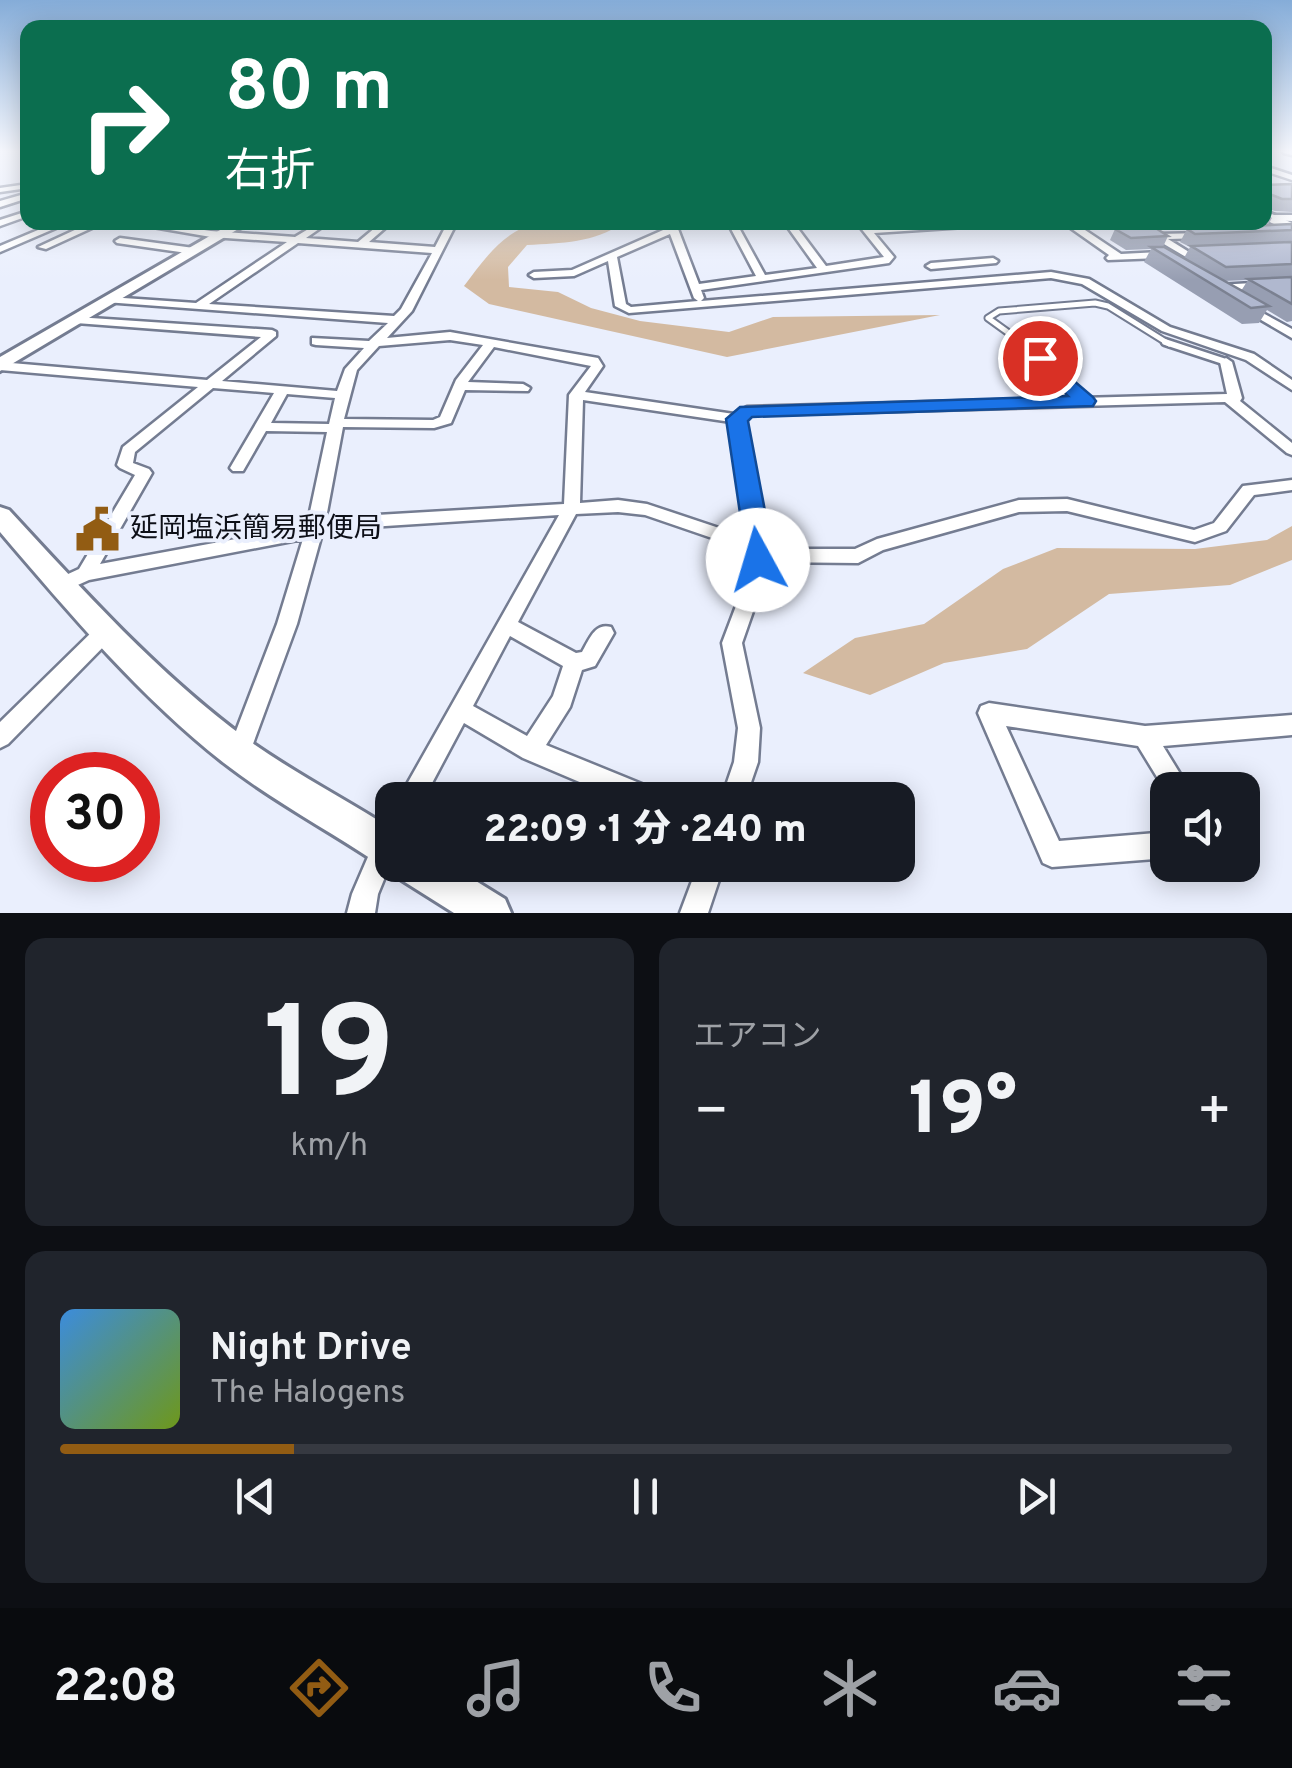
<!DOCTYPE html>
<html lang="ja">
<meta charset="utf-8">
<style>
body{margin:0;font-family:Overpass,"Noto Sans JP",sans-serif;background:#20242c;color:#f1f3f6;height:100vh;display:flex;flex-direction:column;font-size:38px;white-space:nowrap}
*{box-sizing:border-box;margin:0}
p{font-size:32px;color:#9ea1a6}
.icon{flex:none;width:55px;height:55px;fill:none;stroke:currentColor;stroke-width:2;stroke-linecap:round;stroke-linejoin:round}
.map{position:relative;height:913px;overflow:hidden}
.sheet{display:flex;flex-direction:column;gap:25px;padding:25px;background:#0d0f14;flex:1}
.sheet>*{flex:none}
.hud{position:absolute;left:20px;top:20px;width:1252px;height:210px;border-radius:20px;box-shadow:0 5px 25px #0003;background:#0b6e4f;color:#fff;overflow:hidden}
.controls{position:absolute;left:1150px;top:772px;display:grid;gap:20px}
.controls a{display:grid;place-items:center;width:110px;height:110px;border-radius:20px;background:#171b24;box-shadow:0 5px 25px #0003;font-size:50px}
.speed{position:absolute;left:30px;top:752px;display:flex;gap:20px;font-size:50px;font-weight:700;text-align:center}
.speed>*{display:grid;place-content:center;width:130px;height:130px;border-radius:50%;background:#171b24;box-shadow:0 5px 25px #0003;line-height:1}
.speed .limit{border:15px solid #d22;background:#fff;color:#111}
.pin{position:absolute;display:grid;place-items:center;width:85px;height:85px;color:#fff;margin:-42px;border:5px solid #fff;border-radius:50%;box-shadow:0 2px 10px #0007}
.me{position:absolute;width:110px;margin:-55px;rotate:354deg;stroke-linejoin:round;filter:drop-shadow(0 0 8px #0008)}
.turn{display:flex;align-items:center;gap:35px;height:210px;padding:0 40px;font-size:45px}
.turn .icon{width:130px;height:130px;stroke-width:2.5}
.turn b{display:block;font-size:70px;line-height:85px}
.big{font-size:75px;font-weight:800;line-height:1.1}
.sheet .widget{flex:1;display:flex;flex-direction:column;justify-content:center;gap:15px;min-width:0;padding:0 35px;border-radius:20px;background:#20242c}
.sheet .dial{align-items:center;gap:0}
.dial b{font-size:130px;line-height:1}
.song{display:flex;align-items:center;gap:30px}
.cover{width:120px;height:120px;border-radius:15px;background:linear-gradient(135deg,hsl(210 70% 55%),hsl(80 70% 35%))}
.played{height:10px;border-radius:5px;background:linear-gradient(90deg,#925c13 20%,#363941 20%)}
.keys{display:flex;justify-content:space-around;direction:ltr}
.heat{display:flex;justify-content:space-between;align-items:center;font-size:55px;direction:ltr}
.sheet .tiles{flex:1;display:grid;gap:25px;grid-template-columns:1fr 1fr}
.widget:last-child{grid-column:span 2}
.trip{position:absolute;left:375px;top:782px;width:540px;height:100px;border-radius:20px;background:#171b24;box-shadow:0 5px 25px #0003;font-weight:800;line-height:100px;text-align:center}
.tab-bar{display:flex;height:160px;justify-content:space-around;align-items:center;background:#090b0e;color:#9ea1a6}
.tab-bar .icon{width:70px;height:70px}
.tab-bar .on{color:#925c13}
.tab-bar b{font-size:45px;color:#f1f3f6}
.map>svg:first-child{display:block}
.green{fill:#d3baa1}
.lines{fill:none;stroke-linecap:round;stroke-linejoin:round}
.lane-far1-casing{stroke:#747c91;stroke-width:9}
.lane-casing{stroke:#747c91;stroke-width:11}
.street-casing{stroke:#747c91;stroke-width:5}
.secondary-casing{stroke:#747c91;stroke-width:6}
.lane-far1{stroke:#fff;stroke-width:5}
.lane{stroke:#fff;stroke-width:6}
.street{fill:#fff;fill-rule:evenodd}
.secondary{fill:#fff;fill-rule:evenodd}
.wall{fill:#979eb2;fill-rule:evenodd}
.building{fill:#b0b8cf;stroke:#7b8191;stroke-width:2.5}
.route{fill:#1a73e8;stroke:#114b97;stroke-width:2.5}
.labels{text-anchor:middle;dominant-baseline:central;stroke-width:8;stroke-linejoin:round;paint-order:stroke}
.poi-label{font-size:28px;fill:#0e1018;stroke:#eaeffd;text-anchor:start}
</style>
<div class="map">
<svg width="1292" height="913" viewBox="0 0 1292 913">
<rect width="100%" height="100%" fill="#eaeffd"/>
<path class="green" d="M587 223H623C594 243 562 243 527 245L508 267 509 287 558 292 591 308 640 321 729 332 773 317 940 315 727 357 489 304 464 286C483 261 505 228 538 224 556 223 569 227 587 223Z
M1292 526V560L1230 585 1109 594 1027 649 944 663 870 695 803 673 855 638 924 624 1003 569 1057 548 1195 549 1267 540Z"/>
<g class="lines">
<defs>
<path id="lane-far1" d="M1024 344 988 318 999 311 1095 303 1108 306 1169 344"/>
<path id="lane" d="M1021 342 1086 401
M1165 342 1226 362"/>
<path id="street" d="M1283 152H1292V155L1284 153Z
M1265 166 1292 175V180L1265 171Z
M28 184V188L0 192V188Z
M28 193V198L0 207V201Z
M28 211V216L0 226V220Z
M1272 215H1292V221L1269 220 1268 218Z
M57 222H70L0 252V246Z
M92 222H105L46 249 38 247Z
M124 222H150L211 231 295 237 320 222 323 225 322 227 306 238 358 242 382 222H392L369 242 435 247 448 222H457L412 311 387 338 450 332 598 358 603 366 585 392 734 414 747 407 1227 394 1220 362 1226 358 1232 362 1242 398 1240 401 1292 443V455L1287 453 1225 402 750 415 744 420 768 549H855L877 539 1019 500 1067 499 1194 530 1214 523 1243 486 1292 480V490L1254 495 1226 531 1195 542 1067 511 1019 512 883 550 858 563 766 562 765 577 742 643 760 728 758 762 745 800H721L734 762 738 728 722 643 747 577 750 551 645 515 618 512 576 514 518 622 576 653 582 652C589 640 595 622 611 627L614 633 595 666 582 670 570 707 546 745 659 791 662 800H622L523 758 464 723 423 800H398L559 515 323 530 297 624 250 752 247 760 239 763 231 760 228 752 277 624 303 539 89 580 62 592 55 590 53 585 55 580 79 569 135 475 120 468 117 465 123 447 198 387 0 370V362L207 380 261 337 76 323 70 320 76 317 272 330 276 332V336L222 381 337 391 345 369 364 348 316 345 312 344V338L369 341 388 323 105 302 104 300 109 297 196 303 287 242 211 237ZM298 243 432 253 401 309 394 316 209 304ZM450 340 483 345 456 380 440 417 433 420 344 419 357 370 379 346ZM494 347 591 366 569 395 564 504 326 518 343 427 434 428 451 423 465 390 528 391 530 388 523 384 468 382ZM213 388 274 393 230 468 233 471H243L266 431 327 432 307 526 100 564 152 473 149 469 133 463 135 452ZM287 394 335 398 329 424 271 423ZM583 400 731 422 749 538 647 504 618 500 580 503ZM510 636 563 666 553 696 527 736 473 706Z
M673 222H682L678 229 699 284 756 276 729 225 731 222H741L738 226 765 275 817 268 784 222H793L826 266 884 257 856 222H865L870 228 977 222H1039L874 233 894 257 889 263 701 290 704 298 701 301 1051 272 1089 279 1170 327 1254 354 1292 380V390L1246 360 1162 331 1082 284 1051 278 629 313 615 306 608 261 574 276 534 278 529 275 534 272 572 270 670 227ZM670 234 694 298 698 301 631 307 626 304 617 257Z
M1062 222H1073L1121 254 1160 252 1165 255 1160 258 1108 260 1106 258 1109 255Z
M1206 233V237L1203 238 1168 239 1189 252 1191 254 1186 257 1152 237 1157 234Z
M120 238 194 248 199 251 194 254 117 243 115 241Z
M993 258 998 261 996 263 931 269 926 266 931 263Z
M1292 281V287L1216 291 1211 288 1216 285Z
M1248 305 1292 329V338L1244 310 1242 308Z
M105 624 112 626 115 632 112 638 8 744 0 748V722L98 626Z
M989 703 1145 726 1292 715V735L1163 746 1190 790H1168V795L1138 746 1006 726 1059 841 1168 832V858L1052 867 1043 863 978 713 981 706Z
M392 819V860L378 894 375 913H347L352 894 383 822Z
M698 865H724L708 913H680Z"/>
<path id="secondary" d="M1265 211 1292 223V232L1265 220Z
M234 222H250L0 371V357Z
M0 507 9 510C84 591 158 674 248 740 294 773 345 799 392 829V865H450L505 899 511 913H454L400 879 396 868 379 864C328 830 273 801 224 763 140 697 70 614 0 532Z"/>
</defs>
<use href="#lane-far1" class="lane-far1-casing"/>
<use href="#lane" class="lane-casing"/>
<use href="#street" class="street-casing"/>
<use href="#secondary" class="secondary-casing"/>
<use href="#lane-far1" class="lane-far1"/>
<use href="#lane" class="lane"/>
<use href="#street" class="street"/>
<use href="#secondary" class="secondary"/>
</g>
<path class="wall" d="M1292 184V212L1275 211 1265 208V213L1272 218 1268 225 1292 224V321L1287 322 1267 310 1259 323 1242 324 1144 262 1151 249 1126 250 1110 240 1115 229 1168 236 1163 247 1184 258 1190 247 1180 242 1187 229 1253 226 1158 227 1160 222H1265V185ZM1248 280 1241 291 1224 281Z"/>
<path class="building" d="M1292 184V199H1282L1265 192V185Z
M1292 224V230L1195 234 1187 229Z
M1154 227 1168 236 1131 238 1115 229Z
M1292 242V264L1226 267 1191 246Z
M1151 247H1164L1269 306 1251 308Z
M1292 277V304L1248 279Z"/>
<linearGradient id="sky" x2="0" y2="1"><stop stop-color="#85acd8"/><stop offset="0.54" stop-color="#f6f8fe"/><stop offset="1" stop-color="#f6f8fe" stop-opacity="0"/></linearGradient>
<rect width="1292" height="280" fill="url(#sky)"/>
<path class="route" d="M1040 352 1093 397 1096 401 1093 406 752 417 748 421 772 548 767 567H748L726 419 740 407 1068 396 1030 358Z"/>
<defs>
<symbol id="civic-bare" viewBox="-9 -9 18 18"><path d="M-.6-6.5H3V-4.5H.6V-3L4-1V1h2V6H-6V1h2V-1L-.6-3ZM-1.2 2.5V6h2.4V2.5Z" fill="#925c13" stroke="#eaeffd" stroke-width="2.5" paint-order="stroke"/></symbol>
</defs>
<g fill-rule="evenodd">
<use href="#civic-bare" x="66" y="498" width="63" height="63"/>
</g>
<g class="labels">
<g class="poi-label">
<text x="130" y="530">延岡塩浜簡易郵便局</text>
</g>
</g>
</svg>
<div class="controls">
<a><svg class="icon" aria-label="sound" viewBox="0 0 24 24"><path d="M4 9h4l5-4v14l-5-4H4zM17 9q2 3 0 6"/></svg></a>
</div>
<div class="speed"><div class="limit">30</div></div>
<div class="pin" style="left:1040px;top:358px;background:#d93025"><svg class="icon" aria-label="arrive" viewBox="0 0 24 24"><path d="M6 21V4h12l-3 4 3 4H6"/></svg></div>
<svg class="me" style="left:758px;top:560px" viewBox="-20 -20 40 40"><circle r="19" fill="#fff"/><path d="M0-13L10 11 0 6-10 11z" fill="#1a73e8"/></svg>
<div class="trip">22:09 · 1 分 · 240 m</div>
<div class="hud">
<div class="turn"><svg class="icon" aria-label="right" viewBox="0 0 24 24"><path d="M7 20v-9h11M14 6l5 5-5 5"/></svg><div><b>80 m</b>右折</div></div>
</div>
</div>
<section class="sheet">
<div class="tiles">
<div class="widget dial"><b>19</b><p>km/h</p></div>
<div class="widget"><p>エアコン</p>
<div class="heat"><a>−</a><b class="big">19°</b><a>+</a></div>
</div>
<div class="widget">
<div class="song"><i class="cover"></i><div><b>Night Drive</b><p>The Halogens</p></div></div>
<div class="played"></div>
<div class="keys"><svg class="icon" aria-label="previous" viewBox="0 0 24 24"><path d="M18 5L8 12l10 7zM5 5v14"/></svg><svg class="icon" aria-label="pause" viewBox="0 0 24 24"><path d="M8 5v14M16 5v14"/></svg><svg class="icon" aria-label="next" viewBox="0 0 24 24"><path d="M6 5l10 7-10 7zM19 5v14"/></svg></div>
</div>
</div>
</section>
<nav class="tab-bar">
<b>22:08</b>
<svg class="icon on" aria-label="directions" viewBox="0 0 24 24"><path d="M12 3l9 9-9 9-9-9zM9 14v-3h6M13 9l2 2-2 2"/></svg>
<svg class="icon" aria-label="music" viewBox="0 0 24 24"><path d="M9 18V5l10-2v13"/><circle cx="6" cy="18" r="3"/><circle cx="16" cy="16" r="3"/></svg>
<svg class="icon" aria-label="phone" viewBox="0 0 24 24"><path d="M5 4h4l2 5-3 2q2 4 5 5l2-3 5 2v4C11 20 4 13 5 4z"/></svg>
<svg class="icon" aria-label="climate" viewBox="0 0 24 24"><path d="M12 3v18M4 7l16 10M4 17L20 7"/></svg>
<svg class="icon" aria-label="car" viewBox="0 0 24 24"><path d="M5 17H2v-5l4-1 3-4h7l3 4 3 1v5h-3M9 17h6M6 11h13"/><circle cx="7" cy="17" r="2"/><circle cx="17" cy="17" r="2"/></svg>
<svg class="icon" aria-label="filters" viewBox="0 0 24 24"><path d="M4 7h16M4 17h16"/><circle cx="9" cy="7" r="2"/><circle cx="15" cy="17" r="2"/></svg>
</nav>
